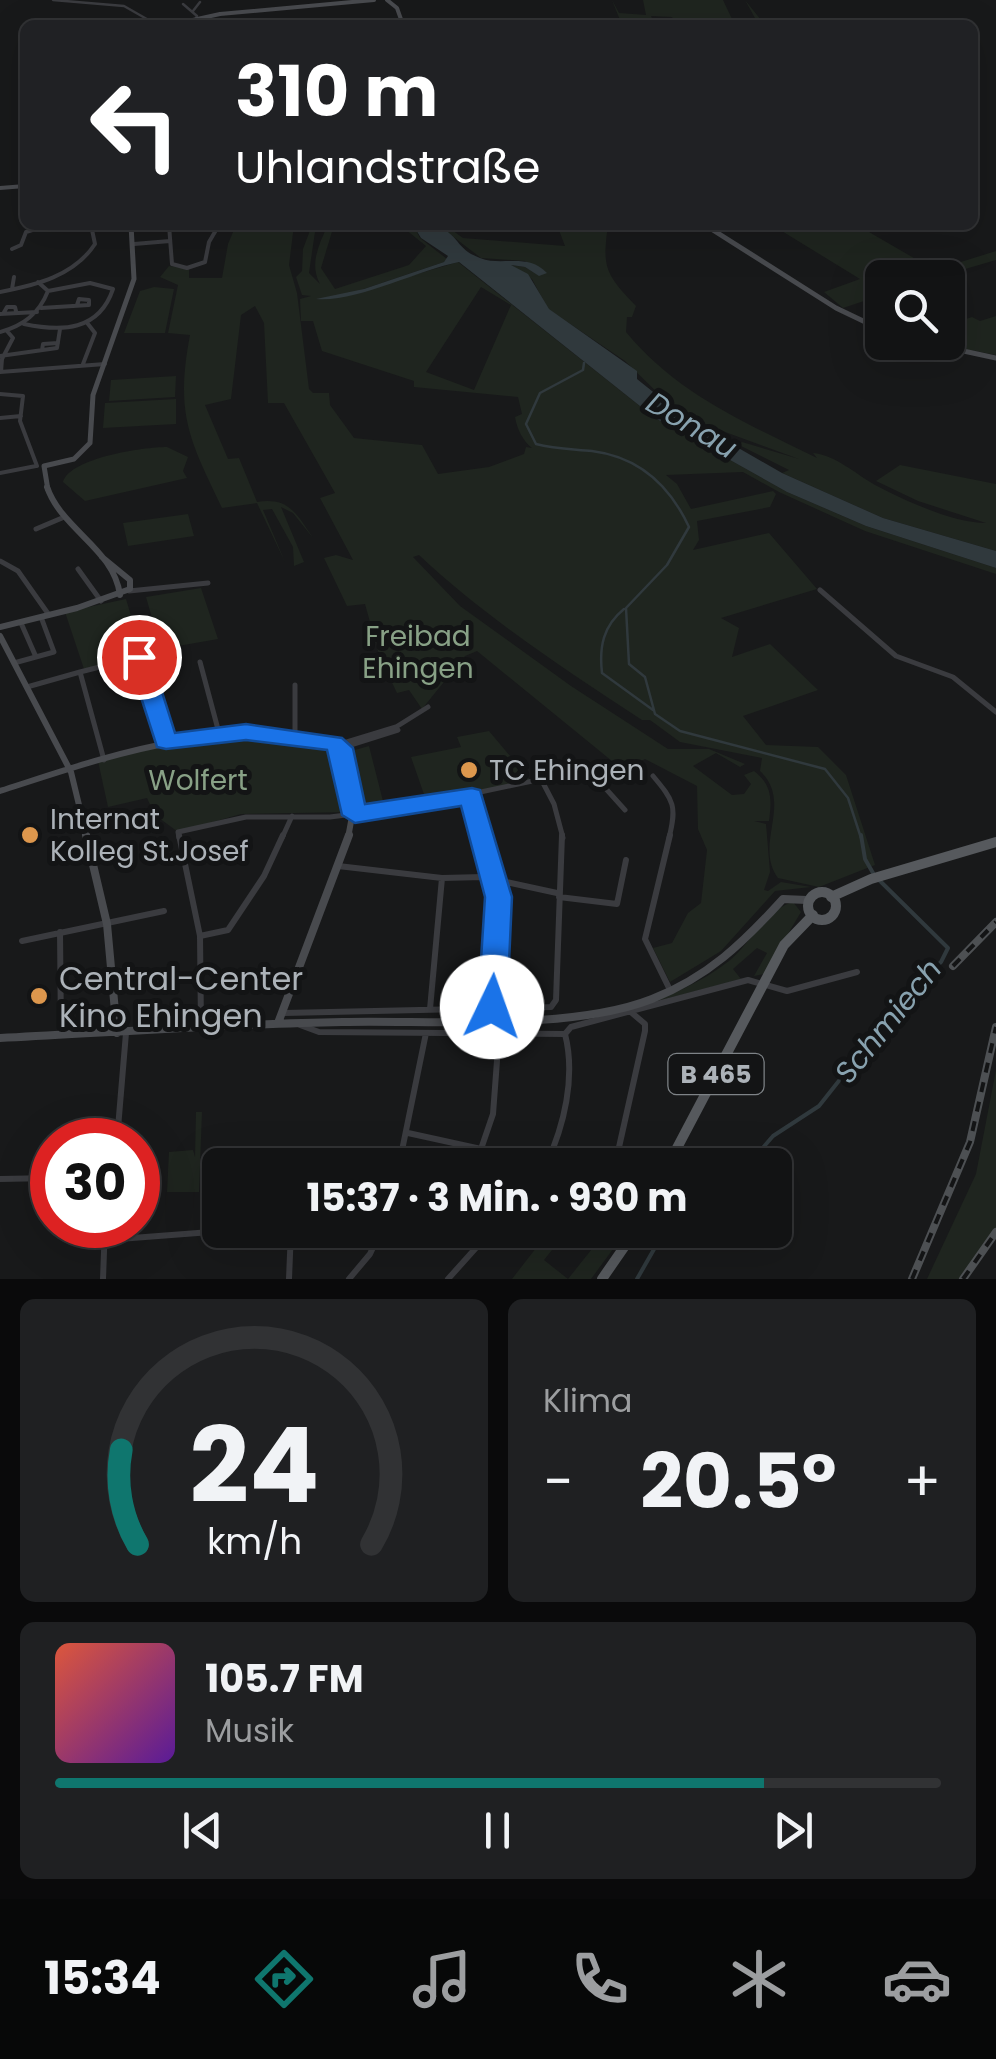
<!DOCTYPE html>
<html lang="de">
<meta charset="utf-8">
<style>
body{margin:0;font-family:Poppins,sans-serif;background:#1f2022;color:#f1f3f6;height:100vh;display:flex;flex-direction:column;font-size:38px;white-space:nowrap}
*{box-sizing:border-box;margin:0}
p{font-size:32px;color:#9c9ea0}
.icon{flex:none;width:55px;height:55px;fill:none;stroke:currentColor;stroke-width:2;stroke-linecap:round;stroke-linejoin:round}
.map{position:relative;height:1279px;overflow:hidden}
.details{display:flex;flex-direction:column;gap:20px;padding:20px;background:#0a0a0b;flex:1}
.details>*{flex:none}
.top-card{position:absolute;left:20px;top:20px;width:958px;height:210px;border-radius:15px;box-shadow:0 10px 40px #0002,0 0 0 2px #313234;background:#202124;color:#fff;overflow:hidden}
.buttons{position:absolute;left:865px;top:260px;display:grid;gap:20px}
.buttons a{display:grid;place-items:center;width:100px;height:100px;border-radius:15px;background:#121314;box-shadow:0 10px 40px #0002,0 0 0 2px #313234;font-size:50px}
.speed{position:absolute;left:30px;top:1118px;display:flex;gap:20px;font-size:50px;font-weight:700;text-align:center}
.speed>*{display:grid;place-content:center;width:130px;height:130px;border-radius:50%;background:#121314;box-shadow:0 10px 40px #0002,0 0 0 2px #313234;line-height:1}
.speed .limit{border:15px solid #d22;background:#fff;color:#111}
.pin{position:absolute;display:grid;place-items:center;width:85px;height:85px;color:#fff;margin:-42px;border:5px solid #fff;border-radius:50%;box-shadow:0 2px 10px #0007}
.me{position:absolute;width:110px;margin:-55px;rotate:3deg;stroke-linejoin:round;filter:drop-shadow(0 0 8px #0008)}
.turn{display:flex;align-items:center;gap:35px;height:210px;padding:0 50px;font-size:45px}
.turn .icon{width:130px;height:130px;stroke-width:2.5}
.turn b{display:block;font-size:70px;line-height:85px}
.big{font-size:75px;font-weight:700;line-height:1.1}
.details .card{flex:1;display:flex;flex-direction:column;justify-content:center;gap:15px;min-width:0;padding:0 35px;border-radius:15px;background:#1f2022}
.details .dial{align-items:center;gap:0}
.dial svg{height:260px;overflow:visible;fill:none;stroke:#313234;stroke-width:7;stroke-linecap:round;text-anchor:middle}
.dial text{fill:#f1f3f6;stroke:none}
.song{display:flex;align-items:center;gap:30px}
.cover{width:120px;height:120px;border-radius:15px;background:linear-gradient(135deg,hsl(10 70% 55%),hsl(270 70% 35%))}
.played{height:10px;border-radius:5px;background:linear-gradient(90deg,#0f766e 80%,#313234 80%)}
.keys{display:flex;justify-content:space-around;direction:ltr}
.heat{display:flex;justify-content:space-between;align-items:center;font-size:55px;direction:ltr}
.details .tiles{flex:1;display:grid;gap:20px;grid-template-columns:1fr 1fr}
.card:last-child{grid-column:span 2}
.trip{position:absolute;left:202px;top:1148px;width:590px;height:100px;border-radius:15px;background:#121314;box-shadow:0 10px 40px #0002,0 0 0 2px #313234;font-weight:700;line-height:100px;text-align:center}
.dock{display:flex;height:160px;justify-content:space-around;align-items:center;background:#070808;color:#9c9ea0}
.dock .icon{width:70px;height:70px}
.dock .on{color:#0f766e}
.dock b{font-size:45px;color:#f1f3f6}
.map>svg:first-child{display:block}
.green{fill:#1f251f;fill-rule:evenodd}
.water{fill:#30393d}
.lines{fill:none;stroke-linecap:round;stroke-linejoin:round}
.stream-far1{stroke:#30393d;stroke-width:2.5}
.stream{stroke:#30393d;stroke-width:4}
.street-far3{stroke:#3a3b3f;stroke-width:2.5}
.street-far2{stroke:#3a3b3f;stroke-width:4}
.street-far1{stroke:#3a3b3f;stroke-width:5}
.street{stroke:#3a3b3f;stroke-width:6}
.secondary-far3{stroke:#484a4e;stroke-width:4}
.secondary-far2{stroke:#484a4e;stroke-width:5}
.secondary-far1{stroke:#484a4e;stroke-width:6}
.secondary{stroke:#484a4e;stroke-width:8}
.primary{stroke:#56595d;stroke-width:10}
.rail-casing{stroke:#4d5053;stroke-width:8}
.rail{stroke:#131415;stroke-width:4;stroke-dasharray:10;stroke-linecap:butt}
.route{fill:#1a73e8;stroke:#114b97;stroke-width:2.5}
.poi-dot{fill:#dd974d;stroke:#131415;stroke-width:4}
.labels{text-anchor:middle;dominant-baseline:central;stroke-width:10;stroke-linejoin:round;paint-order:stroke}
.shield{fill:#131415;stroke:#7e8387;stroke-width:2.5}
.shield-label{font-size:25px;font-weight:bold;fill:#acb2b8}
.park-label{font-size:28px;fill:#88a186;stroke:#131415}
.poi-label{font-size:28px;fill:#acb2b8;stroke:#131415;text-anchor:start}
.water-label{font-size:30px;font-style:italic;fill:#88a2af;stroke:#131415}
.near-poi-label{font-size:32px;fill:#acb2b8;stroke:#131415;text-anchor:start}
</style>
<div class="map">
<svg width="996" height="1279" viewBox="0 0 996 1279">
<rect width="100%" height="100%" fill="#18191a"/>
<path class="green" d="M612 0 619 13 646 15 643 0H723L732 19 755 18 745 0 765 25 756 18 728 20 731 25 700 20 702 25H676L672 17 651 16 655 25H622Z
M236 225H294L289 265 297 293 309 389 313 393H329L330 405 354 438 422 445 438 474 489 467 524 454 526 447 532 448C523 441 517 429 515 417L522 414 518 397 414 387V381L322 351 313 321H301L300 299 311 296 302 295 296 277 302 271 303 249 312 225H316L309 273 320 284C309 264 319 244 328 225H334L321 268 335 289 409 265 426 246 400 225H413L420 238 447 259 444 262 343 296 458 262 655 418 787 492 866 526 996 568V574L865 531 779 492 743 472 666 475 677 484 691 509 773 491 776 494 770 507 697 521 699 540 693 550 769 533 817 589 721 618 739 628 732 657 770 644 818 690 743 716 766 745 818 747 846 775 875 865 819 887 778 878C753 844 794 803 760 771L762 758 680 742 650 720H642C566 670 486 618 419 555L413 557 460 606 571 686 668 749H709L745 764 740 767 716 753 693 766 732 795 744 794 751 784 744 775 754 771C772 785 772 799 769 821H754L766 824 770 872 764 890 768 891 781 882 811 887 775 891 721 951 670 982 653 948 672 943 688 913 701 903 707 850 698 829 697 786 645 759 623 770 477 651 465 656 422 709 409 690 397 693 380 658 365 604 347 606 324 558 336 555 353 560 320 498 335 493 284 403H268L264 323 255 306 241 315 231 399 205 405 228 459 239 458 257 502C289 497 297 514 313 538L293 513 281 507 304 562 294 566 293 547 272 509 263 510 285 562 257 503 222 508C189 439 175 414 190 335L168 333 178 285 160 277 169 266 189 269V278H222L228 244ZM481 287 511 305 474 390 426 372Z
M438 225H445L463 238 565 246 557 225H608C602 267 605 274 636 306L632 317H627L626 332C677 394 746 423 817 458L813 453C835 455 856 474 875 485 906 501 953 523 986 523L918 501 876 481 900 465 996 484V551L883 518 782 473 789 470 739 445 742 442 799 459 698 422 667 402 625 361 548 309 532 279 511 265 525 267 540 276 525 261 481 258Z
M772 225H857L919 261 908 265 919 275 996 251V260L938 277 882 278V295L843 308 824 292 860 279Z
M154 287 174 289 165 333H124L140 291Z
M996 316V355L934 343 948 342V325L972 317 980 321Z
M176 376 175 397 109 401 111 380Z
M176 399V424L103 428 105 403Z
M167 447 188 457 183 471 187 478 85 501 63 482C70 458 143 447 167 447Z
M188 514 194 536 128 546 123 523Z
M201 588 218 639 161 649 146 597Z
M126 599 132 619 150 616 160 651 84 669 65 612Z
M489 731 531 781 427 803 411 757 461 747 457 737Z
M245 732 331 743 341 748 351 812 241 814 178 832 155 815 147 798 108 807 98 761 166 741Z
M369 746 385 809 361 811 344 753Z
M793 902 801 912 764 974 754 976 767 953 757 948 733 969 741 979 636 1007C669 996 701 983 729 961 749 945 768 908 793 902Z
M996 1070V1228L959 1279H927L976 1174Z
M196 1112H202L199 1192H167L169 1152 193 1150 195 1157Z
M550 1230H568L544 1260 568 1279H512Z
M607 1230H627L591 1279H568Z"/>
<path class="water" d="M413 225C464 225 448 246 480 258 503 267 527 252 547 273L539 276 525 267 511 265 528 274 549 309 637 371V379L683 416 782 473 883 518 996 551V568L866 526 787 492 655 418 459 262C418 270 355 303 316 299L364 289 444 262 448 256 421 238Z"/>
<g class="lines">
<path class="stream-far1" d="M584 363 583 370 540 393 526 424 536 444C555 449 573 449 592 451 639 457 670 486 689 527L667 565 626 608 629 664 645 677 655 714 680 731 825 769 848 798 861 838
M624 609C603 626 599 647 602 673L653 710"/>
<path class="stream" d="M861 835 865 859 873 873
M748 1165 773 1136 819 1106 910 991 941 962 948 948 878 879
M637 1279 665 1230"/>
<path class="street-far3" d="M53 0 124 6 152 22 170 25
M183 4 197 16 193 25
M193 11 200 2"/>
<path class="street-far2" d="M169 225 172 264 187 268 205 262 209 242 219 225
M134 244 170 241
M12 249 21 245 26 232 48 225
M12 289 14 277
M0 292C36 285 74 276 95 244L91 225
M41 308 89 305V300L79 299 77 305
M0 314 37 312
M3 314 7 307H15L16 311
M24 324C62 332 99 331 113 289L90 283 48 291
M0 332C23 326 39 314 48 291L38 282
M42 350 43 344 58 343
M0 356 57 348 60 329
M83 364 95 333 88 324
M0 372 105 364
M1 372 2 359 13 338 7 331
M0 394 23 396 20 421 37 466
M0 418 21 416
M0 473 36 466"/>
<path class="street-far1" d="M36 529 62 518
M0 561 18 571 49 615
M78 569 101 601
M820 590 896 656 953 677 996 712
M129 591 208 583
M21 623 36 657
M200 662 219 733
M14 663 54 652 41 617
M80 672 139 657 166 741
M295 685V737
M27 687 80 672 104 760
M337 745 396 727 428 707
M341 748 398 730
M653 776C674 801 677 806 669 838
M542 781 554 804 563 838
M471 796 479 838
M179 838 178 832 246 817H330L410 807 575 772 598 780 625 810
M282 838 292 816"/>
<path class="street" d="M179 835 200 936 201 1026
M479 835 499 897 493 1007
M670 835 645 939 670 990
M338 866 442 878 483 877 557 893
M559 897 617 904 626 860
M60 932 61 1033
M200 936 228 930 264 876 283 835
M22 941 164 911
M430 1009 442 878
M284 1013 551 1007 556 1000 562 835
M300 1025 319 1032 565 1034 571 1027 748 980 787 991 857 972
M408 1133 481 1149 511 1165
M117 1140 126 1033
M481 1149 493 1114 499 1034
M399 1165 426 1033
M546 1165C564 1126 576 1077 565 1034
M615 1165 645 1031V1024L632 1013
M0 1179 52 1178
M106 1240 237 1230
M103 1279 105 1225
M289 1279 291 1230
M349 1279 370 1254 381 1230
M448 1279 492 1230"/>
<path class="secondary-far3" d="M387 0 397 8 403 25
M170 25 220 14 374 0
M0 188 25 186"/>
<path class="secondary-far2" d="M705 225 836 308 882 330
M922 342 996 358
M48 490 44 466 74 459 90 443 93 395 134 279 131 225"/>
<path class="secondary-far1" d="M47 487C62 530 114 549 120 595
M0 627 77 608 130 589V580L102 557
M0 636 71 772 87 838
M0 791C115 754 215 717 337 745L354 805 348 838"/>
<path class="secondary" d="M86 835 107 924 117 1033
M278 1023 349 835
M0 1038C114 1032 228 1024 342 1022 432 1020 571 1031 652 999 708 977 743 943 783 899L807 900"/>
<path class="primary" d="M808 906a14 14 0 1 1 28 0a14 14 0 1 1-28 0Z
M831 897 871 879 996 842
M668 1165 784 945 813 915
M602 1279 636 1230"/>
<defs>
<path id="rail" d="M953 966 996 922
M912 1279 970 1142 996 1027
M963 1279 996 1232"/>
</defs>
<use href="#rail" class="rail-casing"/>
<use href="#rail" class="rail"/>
</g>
<path class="route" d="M139 650 151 657 175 733 246 724 342 738 353 748 365 804 472 788 480 790 512 897 507 1007 503 1015 492 1018 482 1015 478 1007 485 897 461 806 355 823 342 815 327 750 246 740 166 749 157 747 128 657Z"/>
<g class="poi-dot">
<circle cx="469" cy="770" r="10"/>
<circle cx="30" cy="835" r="10"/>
<circle cx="39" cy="996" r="10"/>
</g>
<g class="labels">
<rect class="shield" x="668.5" y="1054" width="95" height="40" rx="8"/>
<g class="shield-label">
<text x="716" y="1074">B 465</text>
</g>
<g class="park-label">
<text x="418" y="636">Freibad<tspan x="418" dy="32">Ehingen</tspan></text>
<text x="198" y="780">Wolfert</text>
</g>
<g class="poi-label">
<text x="489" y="770">TC Ehingen</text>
<text x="50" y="819">Internat<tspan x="50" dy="32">Kolleg St.Josef</tspan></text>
</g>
<g class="water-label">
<text transform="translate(692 425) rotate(31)">Donau</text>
<text transform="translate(888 1021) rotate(-51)">Schmiech</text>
</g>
<g class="near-poi-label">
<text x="59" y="978">Central-Center<tspan x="59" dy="37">Kino Ehingen</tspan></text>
</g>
</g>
</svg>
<div class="buttons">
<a><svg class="icon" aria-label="search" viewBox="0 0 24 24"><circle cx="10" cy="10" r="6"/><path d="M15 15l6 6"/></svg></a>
</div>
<div class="speed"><div class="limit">30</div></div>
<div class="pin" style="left:139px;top:657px;background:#d93025"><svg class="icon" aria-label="arrive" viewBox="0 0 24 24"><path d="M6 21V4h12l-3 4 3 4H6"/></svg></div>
<svg class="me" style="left:492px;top:1007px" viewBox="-20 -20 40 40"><circle r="19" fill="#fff"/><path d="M0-13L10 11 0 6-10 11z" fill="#1a73e8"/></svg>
<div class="trip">15:37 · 3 Min. · 930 m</div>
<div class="top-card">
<div class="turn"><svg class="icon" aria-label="left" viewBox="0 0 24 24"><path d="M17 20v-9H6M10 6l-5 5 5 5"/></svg><div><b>310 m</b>Uhlandstraße</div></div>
</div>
</div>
<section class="details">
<div class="tiles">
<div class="card dial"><svg viewBox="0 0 100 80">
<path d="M14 69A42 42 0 1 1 86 69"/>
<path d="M14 69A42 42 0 0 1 9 40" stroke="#0f766e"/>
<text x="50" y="56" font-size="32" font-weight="700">24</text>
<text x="50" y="72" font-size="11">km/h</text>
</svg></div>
<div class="card"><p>Klima</p>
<div class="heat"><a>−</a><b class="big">20.5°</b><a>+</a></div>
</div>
<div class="card">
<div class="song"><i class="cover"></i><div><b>105.7 FM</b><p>Musik</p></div></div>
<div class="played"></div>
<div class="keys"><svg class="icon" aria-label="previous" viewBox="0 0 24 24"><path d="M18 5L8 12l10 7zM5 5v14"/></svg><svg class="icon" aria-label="pause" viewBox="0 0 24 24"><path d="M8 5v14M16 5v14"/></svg><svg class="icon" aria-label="next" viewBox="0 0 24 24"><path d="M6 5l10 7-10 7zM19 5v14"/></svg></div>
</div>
</div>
</section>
<nav class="dock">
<b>15:34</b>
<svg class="icon on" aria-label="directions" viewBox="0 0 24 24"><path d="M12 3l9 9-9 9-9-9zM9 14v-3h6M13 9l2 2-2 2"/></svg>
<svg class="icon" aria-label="music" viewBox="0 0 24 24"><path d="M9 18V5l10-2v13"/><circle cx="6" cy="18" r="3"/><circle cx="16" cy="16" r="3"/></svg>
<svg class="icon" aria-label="phone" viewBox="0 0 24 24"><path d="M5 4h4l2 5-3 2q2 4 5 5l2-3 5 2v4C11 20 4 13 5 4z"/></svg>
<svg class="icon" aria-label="climate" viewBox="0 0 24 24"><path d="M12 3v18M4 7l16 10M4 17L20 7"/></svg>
<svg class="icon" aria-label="car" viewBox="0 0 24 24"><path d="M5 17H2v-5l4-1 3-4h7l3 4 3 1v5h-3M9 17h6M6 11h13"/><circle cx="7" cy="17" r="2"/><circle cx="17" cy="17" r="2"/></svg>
</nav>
